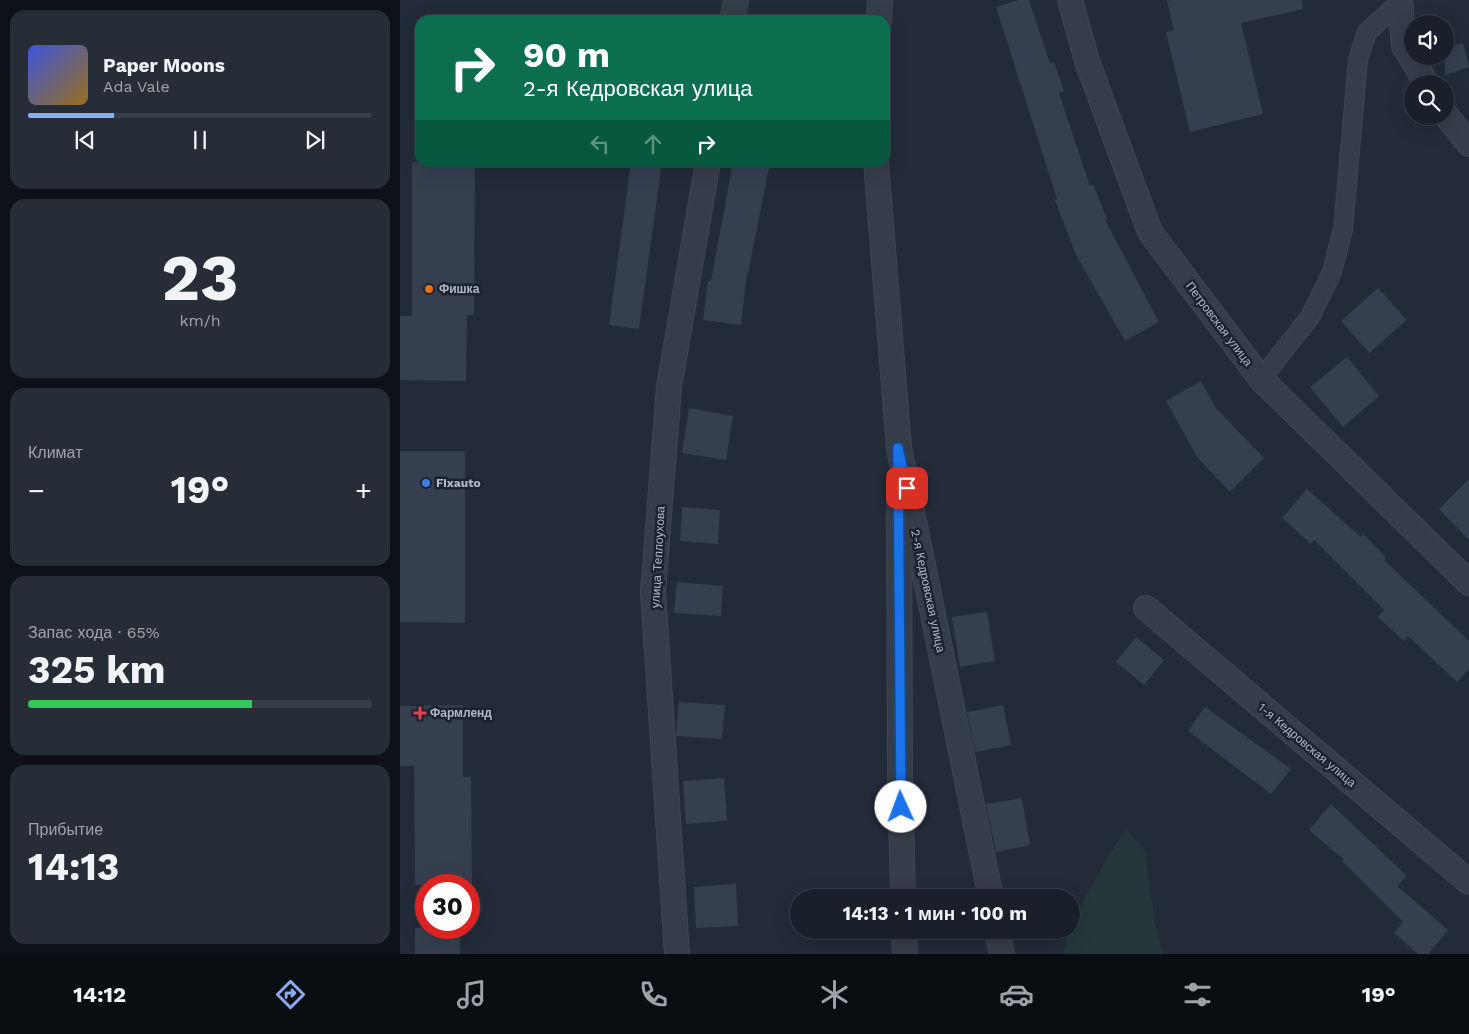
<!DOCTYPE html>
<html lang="ru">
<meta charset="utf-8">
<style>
body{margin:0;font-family:"Work Sans",sans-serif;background:#272d37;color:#f1f3f6;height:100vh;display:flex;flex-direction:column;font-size:19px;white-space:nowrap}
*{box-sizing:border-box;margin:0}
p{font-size:16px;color:#9fa3a9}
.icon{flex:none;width:28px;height:28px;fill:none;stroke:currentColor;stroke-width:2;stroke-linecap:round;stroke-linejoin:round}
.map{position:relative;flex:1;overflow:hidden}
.details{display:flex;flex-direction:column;gap:10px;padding:10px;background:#0e1218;width:400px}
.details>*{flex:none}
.guide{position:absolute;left:15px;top:15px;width:475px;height:152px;border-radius:15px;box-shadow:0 5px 20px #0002,0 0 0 1px #383e47;background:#0b6e4f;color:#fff;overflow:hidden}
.tools{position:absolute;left:1004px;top:15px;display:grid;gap:10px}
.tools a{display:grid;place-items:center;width:50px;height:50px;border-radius:50%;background:#1a202b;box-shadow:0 5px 20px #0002,0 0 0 1px #383e47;font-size:25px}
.speed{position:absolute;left:15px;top:874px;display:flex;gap:10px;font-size:25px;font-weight:700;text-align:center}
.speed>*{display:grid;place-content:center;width:65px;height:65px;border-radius:50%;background:#1a202b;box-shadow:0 5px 20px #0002,0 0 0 1px #383e47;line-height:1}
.speed .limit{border:8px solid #d22;background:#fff;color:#111}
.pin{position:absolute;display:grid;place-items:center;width:42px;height:42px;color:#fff;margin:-21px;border-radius:10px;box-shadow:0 2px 8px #0006}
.me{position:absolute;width:55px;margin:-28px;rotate:358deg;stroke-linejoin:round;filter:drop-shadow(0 0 4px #0008)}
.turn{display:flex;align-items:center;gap:18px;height:105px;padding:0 25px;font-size:22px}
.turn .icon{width:65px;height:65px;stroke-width:2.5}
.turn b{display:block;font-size:35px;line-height:42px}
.lanes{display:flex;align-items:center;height:48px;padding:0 25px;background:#0003;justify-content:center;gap:25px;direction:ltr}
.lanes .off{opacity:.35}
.big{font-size:38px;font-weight:700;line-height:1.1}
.details .widget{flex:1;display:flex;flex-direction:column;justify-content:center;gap:8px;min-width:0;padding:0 18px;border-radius:15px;background:#272d37}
.details .dial{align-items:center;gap:0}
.dial b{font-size:65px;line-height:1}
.song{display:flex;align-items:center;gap:15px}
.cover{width:60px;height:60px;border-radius:8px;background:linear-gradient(135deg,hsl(230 70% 55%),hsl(40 70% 35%))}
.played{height:5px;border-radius:2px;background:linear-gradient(90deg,#88abf4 25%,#383e47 25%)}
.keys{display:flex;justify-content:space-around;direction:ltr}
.heat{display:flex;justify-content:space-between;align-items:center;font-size:28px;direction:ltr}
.charge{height:8px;border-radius:4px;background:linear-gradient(90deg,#34c759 65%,#383e47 0)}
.trip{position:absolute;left:390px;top:889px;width:290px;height:50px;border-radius:25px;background:#1a202b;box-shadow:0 5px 20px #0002,0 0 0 1px #383e47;font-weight:700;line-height:50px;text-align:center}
.tabs{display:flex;height:80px;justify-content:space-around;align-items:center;background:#0a0d11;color:#9fa3a9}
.tabs .icon{width:35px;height:35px}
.tabs .selected{color:#88abf4}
.tabs b{font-size:22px;color:#f1f3f6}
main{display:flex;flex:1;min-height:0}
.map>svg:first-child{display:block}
.green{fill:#25373b}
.building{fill:#353f50}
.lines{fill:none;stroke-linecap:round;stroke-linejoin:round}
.pedestrian-casing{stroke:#404653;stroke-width:20}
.minor-casing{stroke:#404653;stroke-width:26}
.pedestrian{stroke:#363d4a;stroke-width:18}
.minor{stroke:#363d4a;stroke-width:24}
.route-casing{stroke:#114b97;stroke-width:12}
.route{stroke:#1a73e8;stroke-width:9}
.food-dot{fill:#e8710a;stroke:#1c222f;stroke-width:2}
.shop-dot{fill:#3f7fe0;stroke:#1c222f;stroke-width:2}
.health-dot{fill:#e0444e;stroke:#1c222f;stroke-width:2}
.labels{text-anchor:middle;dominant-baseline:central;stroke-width:5;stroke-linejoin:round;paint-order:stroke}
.poi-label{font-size:12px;font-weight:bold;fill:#b1b8c6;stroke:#1c222f;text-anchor:start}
.street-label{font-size:12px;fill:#b1b8c6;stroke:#1c222f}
</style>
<main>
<section class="details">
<div class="widget">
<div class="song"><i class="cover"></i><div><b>Paper Moons</b><p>Ada Vale</p></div></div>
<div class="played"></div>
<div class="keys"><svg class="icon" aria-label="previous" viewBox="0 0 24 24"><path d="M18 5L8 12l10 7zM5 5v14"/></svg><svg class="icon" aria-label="pause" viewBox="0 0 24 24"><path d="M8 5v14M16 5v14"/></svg><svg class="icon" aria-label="next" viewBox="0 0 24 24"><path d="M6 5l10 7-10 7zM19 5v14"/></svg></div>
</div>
<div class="widget dial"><b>23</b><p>km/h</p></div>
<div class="widget"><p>Климат</p>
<div class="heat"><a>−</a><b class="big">19°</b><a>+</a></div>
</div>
<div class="widget"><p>Запас хода · 65%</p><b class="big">325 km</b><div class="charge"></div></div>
<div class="widget"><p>Прибытие</p><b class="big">14:13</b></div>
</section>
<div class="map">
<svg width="1069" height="954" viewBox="0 0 1069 954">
<rect width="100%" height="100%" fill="#232b39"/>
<path class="green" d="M726 828 745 851 755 924 763 954H664C666 922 708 858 726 828Z"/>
<path class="building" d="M618 0H629L650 63 654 62 664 91 659 93 690 186 693 184 707 219 705 220 759 322 725 341 676 255 655 200 657 199 596 7Z
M767 0H902L903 9 841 23 863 114 790 132 766 32 774 30Z
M1063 43 1069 67 1045 75V48Z
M12 162H75L74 315H67L66 381 0 380V316H12Z
M231 162H262L239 329 209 325Z
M333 162 369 167 348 274H347L341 325 303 320 308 281H311Z
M978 288 1007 320 969 353 941 321Z
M947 357 979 396 943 427 910 387Z
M801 381 816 408 864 458 830 492 797 457 766 401Z
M289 408 333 416 326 460 282 453Z
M0 451H65V623L0 622Z
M1069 479V540L1039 509Z
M907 489 961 537 963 534 986 557 984 560 1069 641V669L1057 682 1008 636 1004 641 978 617 984 610 914 540 911 544 882 518Z
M282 507 320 510 318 544 280 541Z
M277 582 323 586 321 616 274 613Z
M587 612 595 661 560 667 552 617Z
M736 637 764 660 744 685 716 662Z
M279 702 325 705 322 739 276 736Z
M63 705V777H71L72 885H15L14 766H0V706Z
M603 705 611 745 575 752 567 712Z
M805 707 891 769 871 794 788 731Z
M324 778 327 821 286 824 283 781Z
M622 798 630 845 596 852 586 804Z
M931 804 1007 876 997 886 1048 930 1028 954H1018L994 933 1003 922 942 861 944 860 909 830Z
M336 884 338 926 296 928 294 887Z
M15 928H60V954H15Z"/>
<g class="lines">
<defs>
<path id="pedestrian" d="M861 379 910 317 932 272 943 229 958 60 967 32 1000 2"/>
<path id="minor" d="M670 0 688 64 750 232 861 379 1069 583
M1000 0 1004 46 1027 84
M332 20 336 0
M479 20 480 0
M1045 114 1069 144
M476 162 499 448 591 898
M499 500 500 771 503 898
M746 608 1069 882
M504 930 505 954
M597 930 602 954
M277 954 253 592 269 387 308 162"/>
</defs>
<use href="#pedestrian" class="pedestrian-casing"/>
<use href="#minor" class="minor-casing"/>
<use href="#pedestrian" class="pedestrian"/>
<use href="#minor" class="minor"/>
</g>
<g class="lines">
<defs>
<path id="route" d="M501 807 498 448 507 488"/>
</defs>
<use href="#route" class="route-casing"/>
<use href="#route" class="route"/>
</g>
<circle class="food-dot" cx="29" cy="289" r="5"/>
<circle class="shop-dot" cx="26" cy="483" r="5"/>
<path class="health-dot" d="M17.5 705.5h5v5h5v5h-5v5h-5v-5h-5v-5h5z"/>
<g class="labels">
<g class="poi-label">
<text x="39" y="289">Фишка</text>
<text x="36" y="483">Fixauto</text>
<text x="30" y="713">Фармленд</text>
</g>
<g class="street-label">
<text transform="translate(819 324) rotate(53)">Петровская улица</text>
<text transform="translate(258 557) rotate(-87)">улица Теплоухова</text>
<text transform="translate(528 591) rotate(78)">2-я Кедровская улица</text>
<text transform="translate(907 745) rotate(40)">1-я Кедровская улица</text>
</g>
</g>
</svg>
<div class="tools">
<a><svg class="icon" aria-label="sound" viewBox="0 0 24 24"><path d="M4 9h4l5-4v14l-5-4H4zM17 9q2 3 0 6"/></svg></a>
<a><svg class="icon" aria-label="search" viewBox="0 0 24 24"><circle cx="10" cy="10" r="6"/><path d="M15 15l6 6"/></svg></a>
</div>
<div class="speed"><div class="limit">30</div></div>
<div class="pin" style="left:507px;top:488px;background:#d93025"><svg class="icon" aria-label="arrive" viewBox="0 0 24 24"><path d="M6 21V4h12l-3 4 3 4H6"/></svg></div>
<svg class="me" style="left:501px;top:807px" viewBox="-20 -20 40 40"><circle r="19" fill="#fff"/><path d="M0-13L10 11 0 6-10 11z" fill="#1a73e8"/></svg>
<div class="trip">14:13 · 1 мин · 100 m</div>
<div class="guide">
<div class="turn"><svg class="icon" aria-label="right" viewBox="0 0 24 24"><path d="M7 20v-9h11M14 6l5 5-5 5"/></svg><div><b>90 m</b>2-я Кедровская улица</div></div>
<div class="lanes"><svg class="icon off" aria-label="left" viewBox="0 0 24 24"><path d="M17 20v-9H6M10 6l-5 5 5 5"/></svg><svg class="icon off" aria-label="ahead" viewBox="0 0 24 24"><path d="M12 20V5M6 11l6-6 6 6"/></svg><svg class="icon" aria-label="right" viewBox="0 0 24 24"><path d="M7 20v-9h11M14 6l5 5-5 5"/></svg></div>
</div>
</div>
</main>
<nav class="tabs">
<b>14:12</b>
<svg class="icon selected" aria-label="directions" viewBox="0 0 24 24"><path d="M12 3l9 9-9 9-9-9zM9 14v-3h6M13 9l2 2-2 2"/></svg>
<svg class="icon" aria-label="music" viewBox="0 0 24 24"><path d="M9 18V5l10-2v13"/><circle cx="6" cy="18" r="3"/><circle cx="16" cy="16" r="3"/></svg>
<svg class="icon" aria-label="phone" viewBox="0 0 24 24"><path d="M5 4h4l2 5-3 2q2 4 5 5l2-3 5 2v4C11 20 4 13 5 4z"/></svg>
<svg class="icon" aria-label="climate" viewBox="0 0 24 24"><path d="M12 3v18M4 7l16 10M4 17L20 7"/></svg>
<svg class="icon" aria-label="car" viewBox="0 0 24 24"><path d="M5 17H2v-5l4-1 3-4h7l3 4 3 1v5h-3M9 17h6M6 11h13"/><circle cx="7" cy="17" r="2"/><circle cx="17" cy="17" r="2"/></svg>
<svg class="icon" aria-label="filters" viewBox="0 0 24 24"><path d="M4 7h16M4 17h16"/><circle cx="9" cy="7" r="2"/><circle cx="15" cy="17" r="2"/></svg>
<b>19°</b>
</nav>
